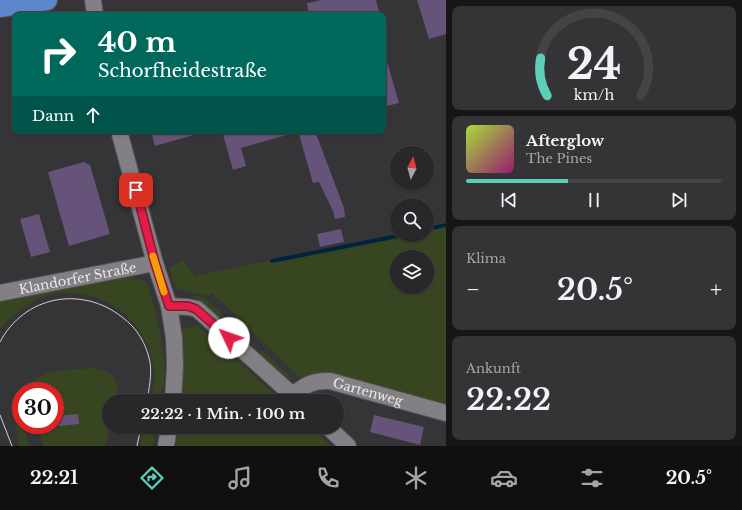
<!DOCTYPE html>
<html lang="de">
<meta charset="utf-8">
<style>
body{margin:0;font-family:"Libre Baskerville",serif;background:#343335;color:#f1f3f6;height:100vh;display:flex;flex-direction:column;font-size:15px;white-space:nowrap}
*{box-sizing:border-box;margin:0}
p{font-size:13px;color:#a5a5a8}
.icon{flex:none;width:22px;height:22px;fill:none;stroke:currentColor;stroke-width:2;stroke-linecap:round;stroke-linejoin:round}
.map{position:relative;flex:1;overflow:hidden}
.sheet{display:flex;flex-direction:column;gap:6px;padding:6px;background:#161517;width:296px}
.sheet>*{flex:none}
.guide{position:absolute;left:12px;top:12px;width:374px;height:122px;border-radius:8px;box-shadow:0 1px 3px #0004,0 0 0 1px #444446;background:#00695c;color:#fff;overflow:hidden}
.needle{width:26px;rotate:6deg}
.buttons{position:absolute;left:390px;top:146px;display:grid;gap:8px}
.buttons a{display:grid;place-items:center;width:44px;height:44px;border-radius:50%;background:#282729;box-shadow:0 1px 3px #0004,0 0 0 1px #444446;font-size:20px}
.speed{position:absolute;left:12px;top:382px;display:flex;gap:8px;font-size:20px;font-weight:700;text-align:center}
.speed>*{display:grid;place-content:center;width:52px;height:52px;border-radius:50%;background:#282729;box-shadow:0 1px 3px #0004,0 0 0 1px #444446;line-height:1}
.speed .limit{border:6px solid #d22;background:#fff;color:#111}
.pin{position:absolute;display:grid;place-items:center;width:34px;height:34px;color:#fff;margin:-17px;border-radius:8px;box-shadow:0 2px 6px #0006}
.me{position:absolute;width:44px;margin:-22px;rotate:312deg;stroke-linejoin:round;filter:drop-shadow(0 0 3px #0008)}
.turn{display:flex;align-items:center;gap:14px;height:84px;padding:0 20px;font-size:18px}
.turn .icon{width:52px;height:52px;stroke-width:2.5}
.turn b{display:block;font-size:28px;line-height:34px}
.then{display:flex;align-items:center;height:38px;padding:0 20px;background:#0003;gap:8px;font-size:15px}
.big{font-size:30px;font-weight:600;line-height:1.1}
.sheet .widget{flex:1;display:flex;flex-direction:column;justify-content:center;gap:6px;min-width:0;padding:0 14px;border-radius:8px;background:#343335}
.sheet .dial{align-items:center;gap:0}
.dial svg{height:104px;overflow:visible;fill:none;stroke:#444446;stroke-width:7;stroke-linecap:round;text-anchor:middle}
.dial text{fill:#f1f3f6;stroke:none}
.song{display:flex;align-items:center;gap:12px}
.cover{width:48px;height:48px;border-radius:6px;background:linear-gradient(135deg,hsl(80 70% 55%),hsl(320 70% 35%))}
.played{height:4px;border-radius:2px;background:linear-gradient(90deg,#5dceb9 40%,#444446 40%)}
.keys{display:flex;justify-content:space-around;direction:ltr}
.heat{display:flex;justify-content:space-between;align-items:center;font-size:22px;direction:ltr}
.trip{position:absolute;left:102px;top:394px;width:242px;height:40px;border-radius:20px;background:#282729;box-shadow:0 1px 3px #0004,0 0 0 1px #444446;font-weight:600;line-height:40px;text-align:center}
.menu{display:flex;height:64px;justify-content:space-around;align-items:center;background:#101010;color:#a5a5a8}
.menu .icon{width:28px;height:28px}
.menu .on{color:#5dceb9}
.menu b{font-size:18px;color:#f1f3f6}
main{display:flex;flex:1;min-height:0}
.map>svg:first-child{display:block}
.green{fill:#374621;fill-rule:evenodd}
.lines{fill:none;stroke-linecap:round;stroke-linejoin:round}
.stream{stroke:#00243d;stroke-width:4}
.building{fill:#655379}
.minor-casing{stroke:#525053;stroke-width:18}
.major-casing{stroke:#525053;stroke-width:22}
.minor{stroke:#828084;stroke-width:16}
.major{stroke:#5c87ca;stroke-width:20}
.tram{stroke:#d1d0d2;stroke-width:1}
.route-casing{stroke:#92132f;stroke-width:10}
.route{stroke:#e11d48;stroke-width:7}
.slow{stroke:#f59e0b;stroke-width:7}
.labels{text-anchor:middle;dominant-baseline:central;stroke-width:4;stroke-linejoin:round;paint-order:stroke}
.street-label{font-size:13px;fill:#e9e8ea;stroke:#353437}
</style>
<main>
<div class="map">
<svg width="446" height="446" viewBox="0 0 446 446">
<rect width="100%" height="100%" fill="#353437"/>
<path class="green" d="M446 222V408L318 377 301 379 212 293 208 296 177 289 173 281 169 268 183 260 195 276 397 234 427 235V226ZM397 257H427V287H397Z
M133 275 134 280 140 279 147 283C155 307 174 374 159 396L152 395C153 388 155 381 154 374 152 318 93 278 41 298 24 305 11 316 0 329V299Z
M190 296H199L208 301 294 380 281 376 260 356 261 351 255 345 246 344 202 303Z
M197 325 282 401H183L181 330Z
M94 368C115 372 120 380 116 401H109L110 427 105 446H44L36 425H55V391H27C34 368 74 370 94 368Z
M14 411H16L30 446H19Z
M144 427H156L153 446H140Z
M179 427H311L331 446H176Z"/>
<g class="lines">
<path class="stream" d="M427 229 446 225
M272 261 403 235"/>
</g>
<path class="building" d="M322 0H376L379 12 374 13V15H309L307 3Z
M417 0H446V34L429 39Z
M383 58H386L399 103 383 107Z
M151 131H197V134L155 146Z
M222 131H289L290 134 241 148 246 166 233 170Z
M298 131H315L344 208 345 217 335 219 333 211 319 182 313 183Z
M84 162 90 165 110 234 69 246 48 172Z
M39 214 50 252 31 257 20 219Z
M341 229 344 242 320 247 317 234Z
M78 414 79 424 58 426 57 416Z
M374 415 424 427 420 445 370 432Z"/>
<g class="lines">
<defs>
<g id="minor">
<path d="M93 0 95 15"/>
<path d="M119 131 155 263 169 306 174 338 175 366 173 401"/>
<path id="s1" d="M0 293 155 263"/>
<path d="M169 306 188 307 197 309 299 401"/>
<path id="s2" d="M293 395C305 385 314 380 330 381L446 413"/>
<path d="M328 427 348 446"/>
<path d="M166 446 169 427"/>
</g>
<path id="major" d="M0 7 47 0"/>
</defs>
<use href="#minor" class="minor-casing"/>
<use href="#major" class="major-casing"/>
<use href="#minor" class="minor"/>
<use href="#major" class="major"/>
<path class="tram" d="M0 342C24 296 81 285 122 317 137 328 146 343 150 362 152 374 149 389 147 401
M0 415 12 446
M137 446 141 427"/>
</g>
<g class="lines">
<defs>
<path id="route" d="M136 190 155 263 169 306H188L196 309 229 338"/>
</defs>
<use href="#route" class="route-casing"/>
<use href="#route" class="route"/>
<path class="slow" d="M153 256 164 292"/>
</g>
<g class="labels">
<g class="street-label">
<text stroke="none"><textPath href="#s1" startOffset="79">Klandorfer Straße</textPath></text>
<text stroke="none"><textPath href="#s2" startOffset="80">Gartenweg</textPath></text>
</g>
</g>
</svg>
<div class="buttons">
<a><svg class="needle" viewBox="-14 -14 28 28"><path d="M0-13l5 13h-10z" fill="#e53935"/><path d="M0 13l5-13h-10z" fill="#a5a5a8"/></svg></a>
<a><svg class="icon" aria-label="search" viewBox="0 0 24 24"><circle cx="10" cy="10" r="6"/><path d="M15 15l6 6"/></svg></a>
<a><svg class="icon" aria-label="layers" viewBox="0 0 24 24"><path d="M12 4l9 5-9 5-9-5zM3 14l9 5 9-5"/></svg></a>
</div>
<div class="speed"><div class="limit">30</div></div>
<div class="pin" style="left:136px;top:190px;background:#d93025"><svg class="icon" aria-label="arrive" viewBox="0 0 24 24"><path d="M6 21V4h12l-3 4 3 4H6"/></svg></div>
<svg class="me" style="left:229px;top:338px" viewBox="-20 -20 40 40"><circle r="19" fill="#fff"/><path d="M0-13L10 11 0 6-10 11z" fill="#e11d48"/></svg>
<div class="trip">22:22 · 1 Min. · 100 m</div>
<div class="guide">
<div class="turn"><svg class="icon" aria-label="right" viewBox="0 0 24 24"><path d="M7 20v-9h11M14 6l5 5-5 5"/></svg><div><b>40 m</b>Schorfheidestraße</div></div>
<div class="then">Dann<svg class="icon" aria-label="ahead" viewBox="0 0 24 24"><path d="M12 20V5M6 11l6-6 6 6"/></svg></div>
</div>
</div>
<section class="sheet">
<div class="widget dial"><svg viewBox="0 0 100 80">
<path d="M14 69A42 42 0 1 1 86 69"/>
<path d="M14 69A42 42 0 0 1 9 40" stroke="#5dceb9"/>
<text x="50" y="56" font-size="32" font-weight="700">24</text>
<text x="50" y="72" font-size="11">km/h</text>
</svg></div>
<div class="widget">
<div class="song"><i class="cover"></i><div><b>Afterglow</b><p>The Pines</p></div></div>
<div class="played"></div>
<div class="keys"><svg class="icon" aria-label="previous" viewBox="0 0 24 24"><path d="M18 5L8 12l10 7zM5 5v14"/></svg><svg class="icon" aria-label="pause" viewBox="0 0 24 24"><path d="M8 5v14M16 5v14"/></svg><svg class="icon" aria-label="next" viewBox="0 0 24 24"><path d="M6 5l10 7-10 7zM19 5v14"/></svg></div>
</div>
<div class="widget"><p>Klima</p>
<div class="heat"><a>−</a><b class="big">20.5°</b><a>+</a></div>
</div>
<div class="widget"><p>Ankunft</p><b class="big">22:22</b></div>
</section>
</main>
<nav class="menu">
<b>22:21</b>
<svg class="icon on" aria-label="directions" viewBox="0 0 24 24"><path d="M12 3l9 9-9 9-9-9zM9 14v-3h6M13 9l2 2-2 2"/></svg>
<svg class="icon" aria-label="music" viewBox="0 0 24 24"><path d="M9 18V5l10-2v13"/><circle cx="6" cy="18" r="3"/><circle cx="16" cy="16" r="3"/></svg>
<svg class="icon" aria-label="phone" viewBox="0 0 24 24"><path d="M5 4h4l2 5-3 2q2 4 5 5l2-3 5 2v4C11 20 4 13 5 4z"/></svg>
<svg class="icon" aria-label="climate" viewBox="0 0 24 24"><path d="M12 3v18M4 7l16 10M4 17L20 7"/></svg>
<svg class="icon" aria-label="car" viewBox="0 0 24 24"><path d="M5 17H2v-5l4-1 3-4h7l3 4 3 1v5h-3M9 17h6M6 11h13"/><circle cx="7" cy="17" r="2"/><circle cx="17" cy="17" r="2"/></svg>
<svg class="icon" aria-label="filters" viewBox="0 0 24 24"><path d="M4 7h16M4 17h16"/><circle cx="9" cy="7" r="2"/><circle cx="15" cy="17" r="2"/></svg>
<b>20.5°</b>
</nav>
